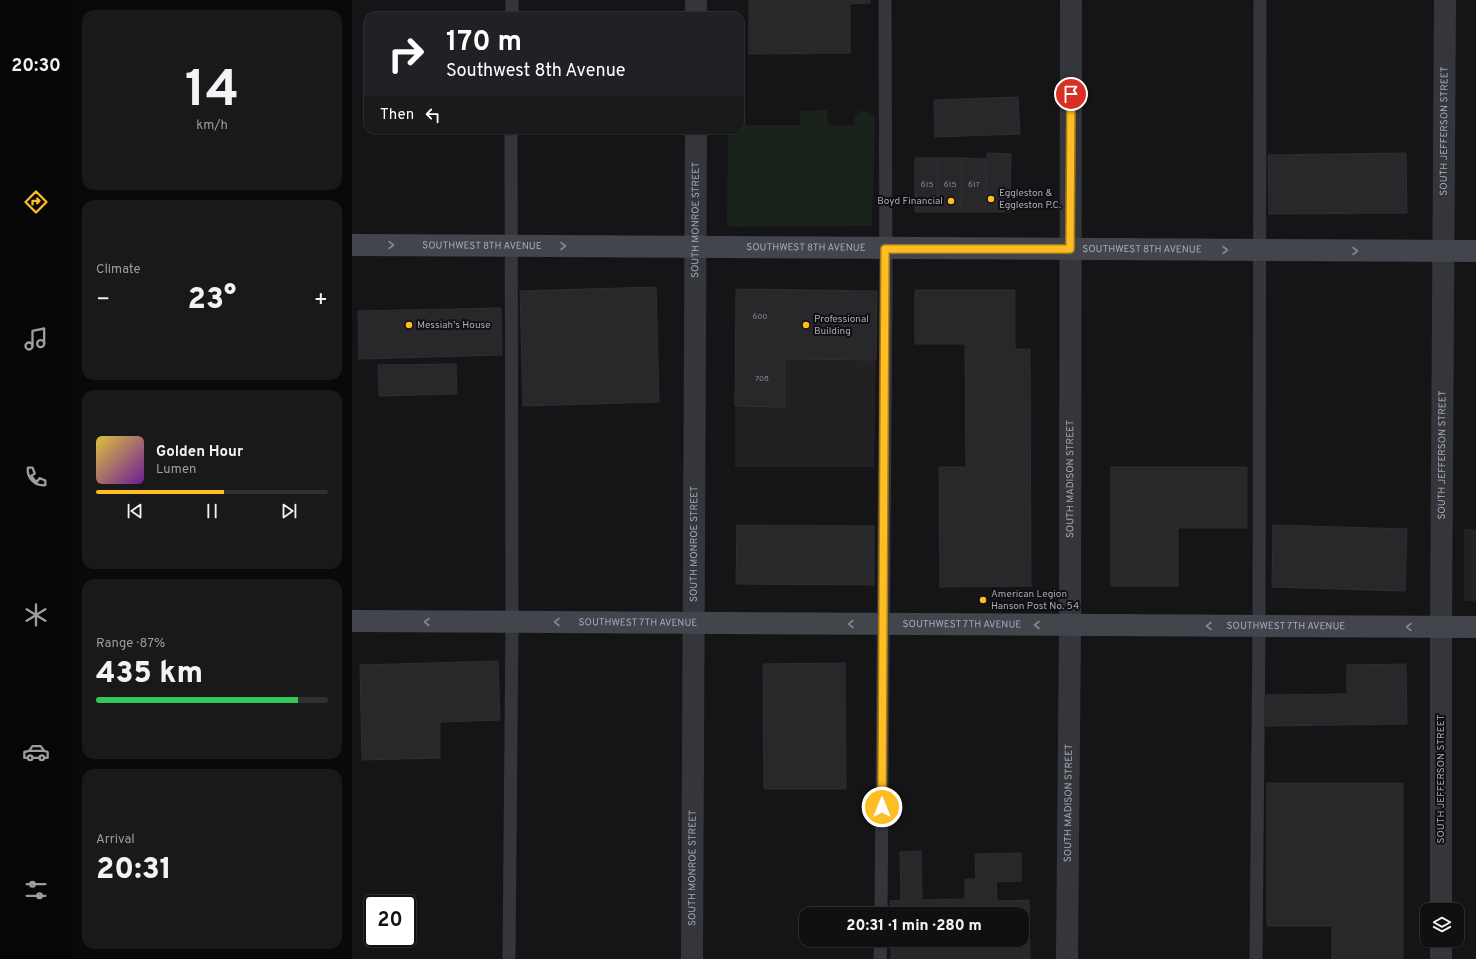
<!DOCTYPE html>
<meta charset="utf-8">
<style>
body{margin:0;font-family:Overpass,sans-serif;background:#19191a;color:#f1f3f6;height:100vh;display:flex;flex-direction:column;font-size:15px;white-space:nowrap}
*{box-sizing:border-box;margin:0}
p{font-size:13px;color:#9c9d9f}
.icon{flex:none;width:22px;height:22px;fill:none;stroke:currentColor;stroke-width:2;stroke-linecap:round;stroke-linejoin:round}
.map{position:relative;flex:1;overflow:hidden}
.side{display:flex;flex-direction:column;gap:10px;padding:10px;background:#090909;width:280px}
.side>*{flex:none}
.top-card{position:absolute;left:12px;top:12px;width:380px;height:122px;border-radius:12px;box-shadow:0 1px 3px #0004,0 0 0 1px #303031;background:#202124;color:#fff;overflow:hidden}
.buttons{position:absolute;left:1068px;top:903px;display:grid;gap:8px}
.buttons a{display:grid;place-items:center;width:44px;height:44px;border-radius:8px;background:#101011;box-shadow:0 1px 3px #0004,0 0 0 1px #303031;font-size:20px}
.speed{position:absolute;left:12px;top:895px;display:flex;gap:8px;font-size:20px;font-weight:700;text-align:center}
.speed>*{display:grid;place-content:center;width:52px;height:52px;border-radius:50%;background:#101011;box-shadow:0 1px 3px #0004,0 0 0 1px #303031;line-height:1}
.speed .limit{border:2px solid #111;border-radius:6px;background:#fff;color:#111}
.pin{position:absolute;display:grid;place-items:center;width:34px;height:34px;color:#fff;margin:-17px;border:2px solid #fff;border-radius:50%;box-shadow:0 1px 4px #0007}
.me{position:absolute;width:44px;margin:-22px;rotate:0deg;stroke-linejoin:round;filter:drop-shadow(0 0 3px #0008)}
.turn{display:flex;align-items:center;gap:14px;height:84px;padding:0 16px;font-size:18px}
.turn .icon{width:52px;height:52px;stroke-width:2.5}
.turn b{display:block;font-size:28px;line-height:34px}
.then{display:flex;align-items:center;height:38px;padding:0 16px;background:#0003;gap:8px;font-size:15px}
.big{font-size:30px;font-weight:800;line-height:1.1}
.side .card{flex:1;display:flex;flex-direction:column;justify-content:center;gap:6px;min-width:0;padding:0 14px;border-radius:12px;background:#19191a}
.side .dial{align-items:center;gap:0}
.dial b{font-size:52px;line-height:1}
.song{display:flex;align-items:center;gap:12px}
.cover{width:48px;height:48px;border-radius:6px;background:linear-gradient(135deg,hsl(50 70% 55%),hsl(280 70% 35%))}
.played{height:4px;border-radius:2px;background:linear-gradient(90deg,#ffbd24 55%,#303031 55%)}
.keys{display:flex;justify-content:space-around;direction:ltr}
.heat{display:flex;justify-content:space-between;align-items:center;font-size:22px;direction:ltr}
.charge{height:6px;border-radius:3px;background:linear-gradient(90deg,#34c759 87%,#303031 0)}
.trip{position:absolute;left:447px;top:907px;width:230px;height:40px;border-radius:12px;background:#101011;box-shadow:0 1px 3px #0004,0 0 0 1px #303031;font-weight:800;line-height:40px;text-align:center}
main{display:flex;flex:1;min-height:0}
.tab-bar{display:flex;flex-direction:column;width:72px;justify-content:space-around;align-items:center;background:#060607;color:#9c9d9f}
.tab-bar .icon{width:28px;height:28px}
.tab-bar .on{color:#ffbd24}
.tab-bar b{font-size:18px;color:#f1f3f6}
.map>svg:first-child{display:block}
.built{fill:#212124}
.green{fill:#1a221c}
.building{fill:#28282b;stroke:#2f2e33}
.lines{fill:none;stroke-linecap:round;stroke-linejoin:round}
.lane{stroke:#35363c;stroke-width:13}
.street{stroke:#35363c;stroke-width:22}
.secondary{stroke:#43454c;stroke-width:22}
.oneway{stroke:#838792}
.route-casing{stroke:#a67b17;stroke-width:10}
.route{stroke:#ffbd24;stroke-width:7}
.poi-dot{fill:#ffbd24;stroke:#101012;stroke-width:1.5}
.labels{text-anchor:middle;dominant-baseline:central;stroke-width:4;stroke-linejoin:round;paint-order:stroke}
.number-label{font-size:8px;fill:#858994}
.street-label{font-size:10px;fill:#a5aab8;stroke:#101012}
.poi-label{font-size:10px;fill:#a5aab8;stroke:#101012;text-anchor:start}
</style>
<main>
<nav class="tab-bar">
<b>20:30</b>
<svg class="icon on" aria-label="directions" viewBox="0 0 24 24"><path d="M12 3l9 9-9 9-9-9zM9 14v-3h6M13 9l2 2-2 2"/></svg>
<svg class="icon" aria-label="music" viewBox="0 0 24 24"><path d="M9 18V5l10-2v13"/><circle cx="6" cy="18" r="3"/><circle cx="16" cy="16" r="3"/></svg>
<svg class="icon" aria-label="phone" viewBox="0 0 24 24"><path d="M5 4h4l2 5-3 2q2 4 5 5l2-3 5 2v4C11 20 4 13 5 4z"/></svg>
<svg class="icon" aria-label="climate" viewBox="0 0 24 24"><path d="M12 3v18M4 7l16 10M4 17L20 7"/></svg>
<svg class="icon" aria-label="car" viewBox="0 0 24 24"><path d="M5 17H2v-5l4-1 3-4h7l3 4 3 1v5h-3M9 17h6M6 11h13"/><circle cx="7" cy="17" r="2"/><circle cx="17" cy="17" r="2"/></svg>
<svg class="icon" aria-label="filters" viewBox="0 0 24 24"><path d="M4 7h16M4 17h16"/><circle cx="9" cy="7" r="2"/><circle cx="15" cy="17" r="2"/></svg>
</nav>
<section class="side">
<div class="card dial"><b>14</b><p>km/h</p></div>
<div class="card"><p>Climate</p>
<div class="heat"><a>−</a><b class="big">23°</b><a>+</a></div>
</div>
<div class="card">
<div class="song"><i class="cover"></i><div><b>Golden Hour</b><p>Lumen</p></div></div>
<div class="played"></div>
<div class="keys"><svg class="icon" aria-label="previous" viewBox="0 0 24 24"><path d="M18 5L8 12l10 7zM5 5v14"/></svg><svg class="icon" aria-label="pause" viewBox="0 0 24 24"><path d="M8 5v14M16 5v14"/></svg><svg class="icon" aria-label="next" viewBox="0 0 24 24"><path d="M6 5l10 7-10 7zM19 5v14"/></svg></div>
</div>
<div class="card"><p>Range · 87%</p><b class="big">435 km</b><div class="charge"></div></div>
<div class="card"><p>Arrival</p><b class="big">20:31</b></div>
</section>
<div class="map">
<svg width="1124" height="959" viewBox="0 0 1124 959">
<rect width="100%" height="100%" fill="#151517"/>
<path class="built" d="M384 289 525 291 522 467H383Z
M1112 529H1124V601H1112Z"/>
<path class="green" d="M388 110H393L394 125H448V112L450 111 473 110 475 111 476 125 502 126C502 110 511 106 523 117L520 226 384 227 375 225 376 130H388Z"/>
<path class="building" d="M397 0H518V3L498 4V53L397 54Z
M666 97 668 134 583 137 582 100Z
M635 153 659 154 658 212H634Z
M1054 153 1055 213 917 214 916 155Z
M563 158H586V212H563Z
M586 158H610L609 212H586Z
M610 158 634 159V212H609Z
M304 287 307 402 171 406 168 291Z
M384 289 525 291 524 360 433 359V407L383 406Z
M563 290H663V349H678L679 586 588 587 587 467H614L613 344H563Z
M149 308 150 355 7 359 6 311Z
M104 364 105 394 27 396 26 365Z
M759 467H895V528H826V586H759Z
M385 525 522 526V585L384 584Z
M921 525 1055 529 1053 591 920 587Z
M146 661 148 720 88 722V758L10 760 8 665Z
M493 663 494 789H412L411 664Z
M1054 664 1055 724 914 726V695L995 694V665Z
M915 783H1051V959H980V926H915Z
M569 851 570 900 613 899V879H624L623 854 669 853V881L644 882 645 901 677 900 678 959H539V940H670V914H538V901L549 900 548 852Z"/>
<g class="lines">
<path class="lane" d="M160 16V0
M529 914 534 295 533 0
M157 959 160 622 159 130
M528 959 529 940
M904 959 907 626 908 0"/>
<g class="street">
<path d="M344 0V16"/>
<path id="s1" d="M1089 910V627L1093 0"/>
<path id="s2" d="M340 959 344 130"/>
<path id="s3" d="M715 959 718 625 719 0"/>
<path d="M1089 959V940"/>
</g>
<g class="secondary">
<path id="s4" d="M0 245 1124 251"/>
<path id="s5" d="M0 621 1124 627"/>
</g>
</g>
<defs><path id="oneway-chevron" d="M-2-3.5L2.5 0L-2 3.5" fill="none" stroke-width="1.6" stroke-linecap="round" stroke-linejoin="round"/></defs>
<g class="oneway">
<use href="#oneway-chevron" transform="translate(39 245)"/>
<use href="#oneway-chevron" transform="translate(211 246)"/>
<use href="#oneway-chevron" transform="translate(873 250)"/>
<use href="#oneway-chevron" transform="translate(1003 251)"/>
<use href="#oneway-chevron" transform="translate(75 622) rotate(-180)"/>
<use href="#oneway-chevron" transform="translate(205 622) rotate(-180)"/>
<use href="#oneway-chevron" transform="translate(499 624) rotate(-180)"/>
<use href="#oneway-chevron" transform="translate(685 625) rotate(-180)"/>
<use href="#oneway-chevron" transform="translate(857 626) rotate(-180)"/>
<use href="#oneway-chevron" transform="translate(1057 627) rotate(-180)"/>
</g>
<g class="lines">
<defs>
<path id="route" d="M530 807 533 249H718L719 94"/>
</defs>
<use href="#route" class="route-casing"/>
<use href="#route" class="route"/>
</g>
<g class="poi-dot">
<circle cx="639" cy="199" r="4"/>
<circle cx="599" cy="201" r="4"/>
<circle cx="57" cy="325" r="4"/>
<circle cx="454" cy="325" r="4"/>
<circle cx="631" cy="600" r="4"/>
</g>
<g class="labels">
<g class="number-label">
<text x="575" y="185">615</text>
<text x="598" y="185">615</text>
<text x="622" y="185">617</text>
<text x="408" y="317">600</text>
<text x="410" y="379">708</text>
</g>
<g class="street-label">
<text stroke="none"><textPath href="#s1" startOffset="779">SOUTH JEFFERSON STREET</textPath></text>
<text stroke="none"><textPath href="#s2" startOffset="739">SOUTH MONROE STREET</textPath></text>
<text stroke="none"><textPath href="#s4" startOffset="130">SOUTHWEST 8TH AVENUE</textPath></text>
<text stroke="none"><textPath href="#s4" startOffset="454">SOUTHWEST 8TH AVENUE</textPath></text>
<text stroke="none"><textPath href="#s4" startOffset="790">SOUTHWEST 8TH AVENUE</textPath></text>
<text stroke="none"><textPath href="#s1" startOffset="455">SOUTH JEFFERSON STREET</textPath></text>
<text stroke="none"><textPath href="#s3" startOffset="480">SOUTH MADISON STREET</textPath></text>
<text stroke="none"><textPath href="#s2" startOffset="415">SOUTH MONROE STREET</textPath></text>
<text stroke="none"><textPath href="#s5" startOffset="286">SOUTHWEST 7TH AVENUE</textPath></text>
<text stroke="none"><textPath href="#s5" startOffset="610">SOUTHWEST 7TH AVENUE</textPath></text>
<text stroke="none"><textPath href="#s5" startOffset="934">SOUTHWEST 7TH AVENUE</textPath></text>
<text transform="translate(1089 779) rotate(-90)">SOUTH JEFFERSON STREET</text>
<text stroke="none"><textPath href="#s3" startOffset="156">SOUTH MADISON STREET</textPath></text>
<text stroke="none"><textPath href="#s2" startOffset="91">SOUTH MONROE STREET</textPath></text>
</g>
<g class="poi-label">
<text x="647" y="193">Eggleston &amp;<tspan x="647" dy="12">Eggleston P.C.</tspan></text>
<text x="591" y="201" text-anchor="end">Boyd Financial</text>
<text x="462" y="319">Professional<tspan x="462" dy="12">Building</tspan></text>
<text x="65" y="325">Messiah's House</text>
<text x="639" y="594">American Legion<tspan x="639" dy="12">Hanson Post No. 54</tspan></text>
</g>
</g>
</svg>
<div class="buttons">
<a><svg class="icon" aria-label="layers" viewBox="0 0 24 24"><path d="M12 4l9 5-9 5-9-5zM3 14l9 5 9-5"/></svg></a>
</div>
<div class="speed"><div class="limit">20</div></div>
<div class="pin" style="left:719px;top:94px;background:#d93025"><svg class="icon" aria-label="arrive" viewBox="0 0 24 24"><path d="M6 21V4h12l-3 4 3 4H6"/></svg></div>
<svg class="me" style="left:530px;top:807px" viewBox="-20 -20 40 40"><circle r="17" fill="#ffbd24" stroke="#fff" stroke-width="3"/><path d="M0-11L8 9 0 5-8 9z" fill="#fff"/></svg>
<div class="trip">20:31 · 1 min · 280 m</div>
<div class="top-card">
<div class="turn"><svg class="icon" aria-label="right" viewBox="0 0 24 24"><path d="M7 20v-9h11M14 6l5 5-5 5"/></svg><div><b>170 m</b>Southwest 8th Avenue</div></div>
<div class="then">Then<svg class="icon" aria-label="left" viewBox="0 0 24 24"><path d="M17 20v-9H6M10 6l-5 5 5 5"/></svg></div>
</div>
</div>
</main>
